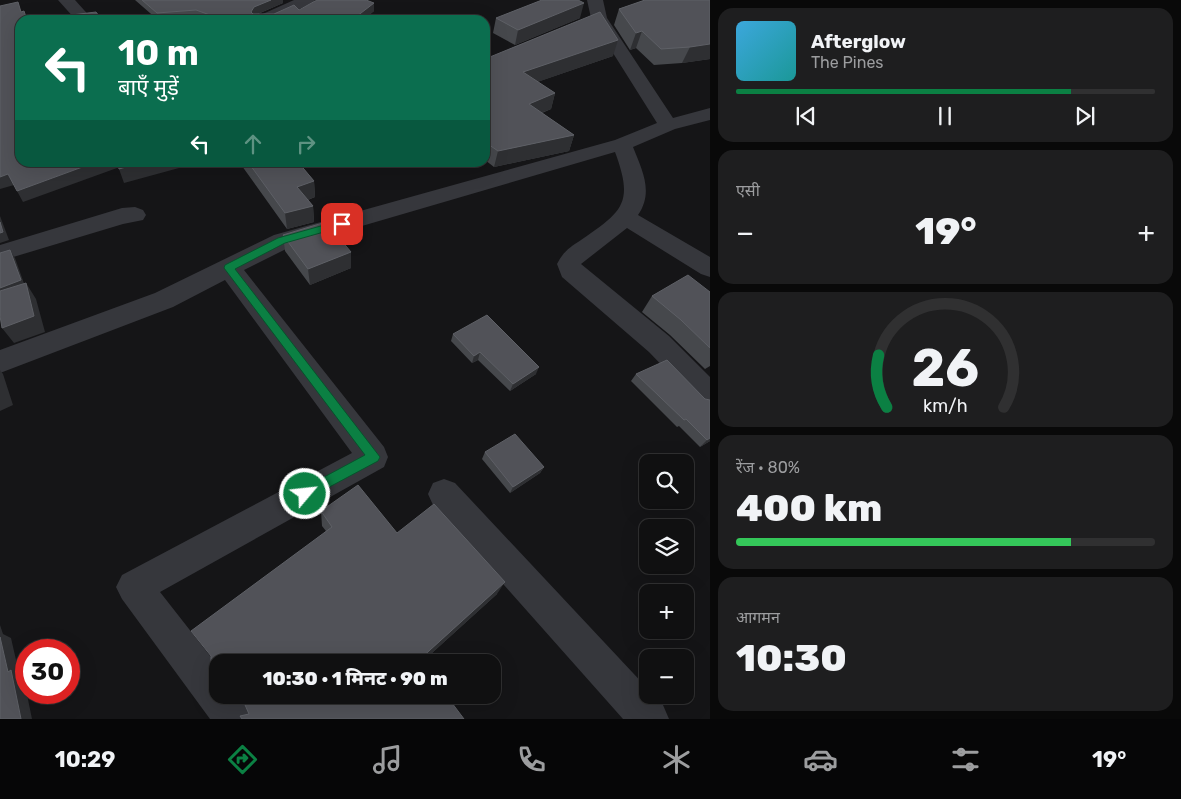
<!DOCTYPE html>
<html lang="hi">
<meta charset="utf-8">
<style>
body{margin:0;font-family:Rubik,"Noto Sans Devanagari",sans-serif;background:#1e1e1f;color:#f1f3f6;height:100vh;display:flex;flex-direction:column;font-size:19px;white-space:nowrap}
*{box-sizing:border-box;margin:0}
p{font-size:16px;color:#9c9d9f}
.icon{flex:none;width:28px;height:28px;fill:none;stroke:currentColor;stroke-width:2;stroke-linecap:round;stroke-linejoin:round}
.map{position:relative;flex:1;overflow:hidden}
.sheet{display:flex;flex-direction:column;gap:8px;padding:8px;background:#090909;width:471px}
.sheet>*{flex:none}
.guide{position:absolute;left:15px;top:15px;width:475px;height:152px;border-radius:15px;box-shadow:0 5px 20px #0002,0 0 0 1px #303031;background:#0b6e4f;color:#fff;overflow:hidden}
.fabs{position:absolute;left:639px;top:454px;display:grid;gap:10px}
.fabs a{display:grid;place-items:center;width:55px;height:55px;border-radius:10px;background:#101011;box-shadow:0 5px 20px #0002,0 0 0 1px #303031;font-size:25px}
.speed{position:absolute;left:15px;top:639px;display:flex;gap:10px;font-size:25px;font-weight:700;text-align:center}
.speed>*{display:grid;place-content:center;width:65px;height:65px;border-radius:50%;background:#101011;box-shadow:0 5px 20px #0002,0 0 0 1px #303031;line-height:1}
.speed .limit{border:8px solid #d22;background:#fff;color:#111}
.pin{position:absolute;display:grid;place-items:center;width:42px;height:42px;color:#fff;margin:-21px;border-radius:10px;box-shadow:0 2px 8px #0006}
.me{position:absolute;width:55px;margin:-28px;rotate:62deg;stroke-linejoin:round;filter:drop-shadow(0 0 4px #0008)}
.turn{display:flex;align-items:center;gap:18px;height:105px;padding:0 20px;font-size:22px}
.turn .icon{width:65px;height:65px;stroke-width:2.5}
.turn b{display:block;font-size:35px;line-height:42px}
.lanes{display:flex;align-items:center;height:48px;padding:0 20px;background:#0003;justify-content:center;gap:25px;direction:ltr}
.lanes .off{opacity:.35}
.big{font-size:38px;font-weight:800;line-height:1.1}
.sheet .widget{flex:1;display:flex;flex-direction:column;justify-content:center;gap:8px;min-width:0;padding:0 18px;border-radius:15px;background:#1e1e1f}
.sheet .dial{align-items:center;gap:0}
.dial svg{height:130px;overflow:visible;fill:none;stroke:#303031;stroke-width:7;stroke-linecap:round;text-anchor:middle}
.dial text{fill:#f1f3f6;stroke:none}
.song{display:flex;align-items:center;gap:15px}
.cover{width:60px;height:60px;border-radius:8px;background:linear-gradient(135deg,hsl(200 70% 55%),hsl(180 70% 35%))}
.played{height:5px;border-radius:2px;background:linear-gradient(90deg,#0b8043 80%,#303031 80%)}
.keys{display:flex;justify-content:space-around;direction:ltr}
.heat{display:flex;justify-content:space-between;align-items:center;font-size:28px;direction:ltr}
.charge{height:8px;border-radius:4px;background:linear-gradient(90deg,#34c759 80%,#303031 0)}
.trip{position:absolute;left:209px;top:654px;width:292px;height:50px;border-radius:15px;background:#101011;box-shadow:0 5px 20px #0002,0 0 0 1px #303031;font-weight:800;line-height:50px;text-align:center}
.tab-bar{display:flex;height:80px;justify-content:space-around;align-items:center;background:#060607;color:#9c9d9f}
.tab-bar .icon{width:35px;height:35px}
.tab-bar .on{color:#0b8043}
.tab-bar b{font-size:22px;color:#f1f3f6}
main{display:flex;flex:1;min-height:0}
.map>svg:first-child{display:block}
.lines{fill:none;stroke-linecap:round;stroke-linejoin:round}
.minor{fill:#36373c;fill-rule:evenodd}
.wall{fill:#46484c}
.shaded-wall{fill:#2e2f32}
.building{fill:#515258;stroke:#5e6066}
.route{fill:#0b8043;stroke:#07532c}
</style>
<main>
<div class="map">
<svg width="710" height="719" viewBox="0 0 710 719">
<rect width="100%" height="100%" fill="#151517"/>
<g class="lines">
<path class="minor" d="M58 0H75L93 20H76Z
M294 0H315L313 3 275 20H254L256 17Z
M587 0H603L607 18 673 118 710 108V120L675 129 633 147C642 170 654 192 638 215L710 257V277L701 274 627 228 581 264 669 336 710 377V408L700 405 649 352 562 277 557 264C563 252 570 247 581 240 623 211 634 203 615 152L290 247 244 270 384 447 388 457 384 467 160 592 218 666V695H240L248 705 254 719H210L122 599 116 587 122 575 352 453 225 280 173 307 0 373V350L155 293 274 235 615 140 657 123 591 18Z
M135 207 143 210 146 215 143 220 123 224 0 261V245L122 208Z
M444 479 455 483 648 689V695H654L663 705 669 719H623L433 505 428 494 433 483Z"/>
</g>
<path class="wall" d="M135 0H283V3L258 14H274L299 10 374 3V11L363 20H203L197 18 171 20H158Z
M645 0 710 59 682 63 654 65 636 48 630 50 614 25 619 9Z
M496 18H580L515 45 493 33Z
M613 56 537 82 555 93 551 109 542 113 574 135 569 151 494 167 485 160V59Z
M241 162H298L314 181 315 197 308 200 313 206 314 222 287 229 242 166Z
M283 235 351 252V268L310 285 285 251Z
M710 292V366L705 369 670 335 642 312 652 296Z
M453 334 536 374 510 391 478 360 472 363 451 341Z
M636 374 710 441 700 447 679 426 677 427 631 381Z
M485 452 544 467 540 473 510 493 482 459Z
M321 511 397 533 497 594 422 662H218L326 531 322 526Z"/>
<path class="shaded-wall" d="M271 0H283V3L255 15 251 12 254 7Z
M374 3V11L363 20H352Z
M584 3 580 18 515 45 518 30Z
M642 31 636 48 630 50 636 33Z
M618 40 613 56 520 88 523 72Z
M710 44V59L682 63 690 47Z
M555 93 551 109 525 119 529 104Z
M574 135 569 151 494 167 498 151Z
M96 162H115L117 168 23 202 17 191Z
M143 162H201L124 183 119 169Z
M8 174 14 185 0 189V177Z
M314 181 315 197 299 203 297 187Z
M313 206 314 222 287 229 285 213Z
M0 216 9 240 0 243Z
M10 250 15 258 26 289 0 298V288Z
M351 252V268L310 285 308 269Z
M26 283 36 299 45 332 14 343 2 328Z
M480 352 478 360 472 363 474 356Z
M539 367 536 374 510 391 513 384Z
M0 370 3 374 13 405 0 411Z
M710 438V441L700 447 707 440Z
M544 467 540 473 510 493 513 487Z
M505 582 497 594 422 662H418L419 660Z
M0 625 3 634 11 638 19 673 23 675 32 719H21L8 672 0 639Z"/>
<path class="building" d="M142 0H271L254 7 251 12 253 14H274L294 5 299 10 317 0H366L374 3 352 20H224L196 10 157 13Z
M542 0H578L584 3 518 30 496 18Z
M645 0H710V44L690 47 661 49 642 31 636 33 619 9Z
M18 2 21 12 24 11 27 20H20V162H96L17 191 8 174 0 177V6Z
M96 12 102 20H31Z
M600 12 618 40 523 72 555 93 529 104 574 135 498 151 485 142V59Z
M117 162H143L119 169Z
M248 162H298L314 181 297 187 313 206 285 213Z
M0 222 3 232 0 233Z
M326 222 351 252 308 269 283 235Z
M10 250 21 280 0 288V253Z
M688 275 710 292V348L681 320 652 296Z
M26 283 34 316 2 328 0 316V291Z
M487 315 539 367 513 384 480 352 474 356 453 334Z
M667 360 705 399 710 400V438L707 440 686 419 684 420 636 374Z
M515 434 544 467 513 487 485 452Z
M358 485 397 533 434 504 505 582 419 660 421 662H218V677L211 666V656L191 631 332 527 321 511Z
M0 637 8 672 11 670 21 719H0Z
M240 695H446L464 719H242L240 716 249 714 242 698Z"/>
<path class="route" d="M342 220 347 224 345 226 285 243 235 269 380 457 378 461 305 500 300 499 298 494 300 490 365 455 224 268 225 265 278 238Z"/>
</svg>
<div class="fabs">
<a><svg class="icon" aria-label="search" viewBox="0 0 24 24"><circle cx="10" cy="10" r="6"/><path d="M15 15l6 6"/></svg></a>
<a><svg class="icon" aria-label="layers" viewBox="0 0 24 24"><path d="M12 4l9 5-9 5-9-5zM3 14l9 5 9-5"/></svg></a>
<a>+</a>
<a>−</a>
</div>
<div class="speed"><div class="limit">30</div></div>
<div class="pin" style="left:342px;top:224px;background:#d93025"><svg class="icon" aria-label="arrive" viewBox="0 0 24 24"><path d="M6 21V4h12l-3 4 3 4H6"/></svg></div>
<svg class="me" style="left:305px;top:494px" viewBox="-20 -20 40 40"><circle r="17" fill="#0b8043" stroke="#fff" stroke-width="3"/><path d="M0-11L8 9 0 5-8 9z" fill="#fff"/></svg>
<div class="trip">10:30 · 1 मिनट · 90 m</div>
<div class="guide">
<div class="turn"><svg class="icon" aria-label="left" viewBox="0 0 24 24"><path d="M17 20v-9H6M10 6l-5 5 5 5"/></svg><div><b>10 m</b>बाएँ मुड़ें</div></div>
<div class="lanes"><svg class="icon" aria-label="left" viewBox="0 0 24 24"><path d="M17 20v-9H6M10 6l-5 5 5 5"/></svg><svg class="icon off" aria-label="ahead" viewBox="0 0 24 24"><path d="M12 20V5M6 11l6-6 6 6"/></svg><svg class="icon off" aria-label="right" viewBox="0 0 24 24"><path d="M7 20v-9h11M14 6l5 5-5 5"/></svg></div>
</div>
</div>
<section class="sheet">
<div class="widget">
<div class="song"><i class="cover"></i><div><b>Afterglow</b><p>The Pines</p></div></div>
<div class="played"></div>
<div class="keys"><svg class="icon" aria-label="previous" viewBox="0 0 24 24"><path d="M18 5L8 12l10 7zM5 5v14"/></svg><svg class="icon" aria-label="pause" viewBox="0 0 24 24"><path d="M8 5v14M16 5v14"/></svg><svg class="icon" aria-label="next" viewBox="0 0 24 24"><path d="M6 5l10 7-10 7zM19 5v14"/></svg></div>
</div>
<div class="widget"><p>एसी</p>
<div class="heat"><a>−</a><b class="big">19°</b><a>+</a></div>
</div>
<div class="widget dial"><svg viewBox="0 0 100 80">
<path d="M14 69A42 42 0 1 1 86 69"/>
<path d="M14 69A42 42 0 0 1 9 37" stroke="#0b8043"/>
<text x="50" y="56" font-size="32" font-weight="700">26</text>
<text x="50" y="72" font-size="11">km/h</text>
</svg></div>
<div class="widget"><p>रेंज · 80%</p><b class="big">400 km</b><div class="charge"></div></div>
<div class="widget"><p>आगमन</p><b class="big">10:30</b></div>
</section>
</main>
<nav class="tab-bar">
<b>10:29</b>
<svg class="icon on" aria-label="directions" viewBox="0 0 24 24"><path d="M12 3l9 9-9 9-9-9zM9 14v-3h6M13 9l2 2-2 2"/></svg>
<svg class="icon" aria-label="music" viewBox="0 0 24 24"><path d="M9 18V5l10-2v13"/><circle cx="6" cy="18" r="3"/><circle cx="16" cy="16" r="3"/></svg>
<svg class="icon" aria-label="phone" viewBox="0 0 24 24"><path d="M5 4h4l2 5-3 2q2 4 5 5l2-3 5 2v4C11 20 4 13 5 4z"/></svg>
<svg class="icon" aria-label="climate" viewBox="0 0 24 24"><path d="M12 3v18M4 7l16 10M4 17L20 7"/></svg>
<svg class="icon" aria-label="car" viewBox="0 0 24 24"><path d="M5 17H2v-5l4-1 3-4h7l3 4 3 1v5h-3M9 17h6M6 11h13"/><circle cx="7" cy="17" r="2"/><circle cx="17" cy="17" r="2"/></svg>
<svg class="icon" aria-label="filters" viewBox="0 0 24 24"><path d="M4 7h16M4 17h16"/><circle cx="9" cy="7" r="2"/><circle cx="15" cy="17" r="2"/></svg>
<b>19°</b>
</nav>
